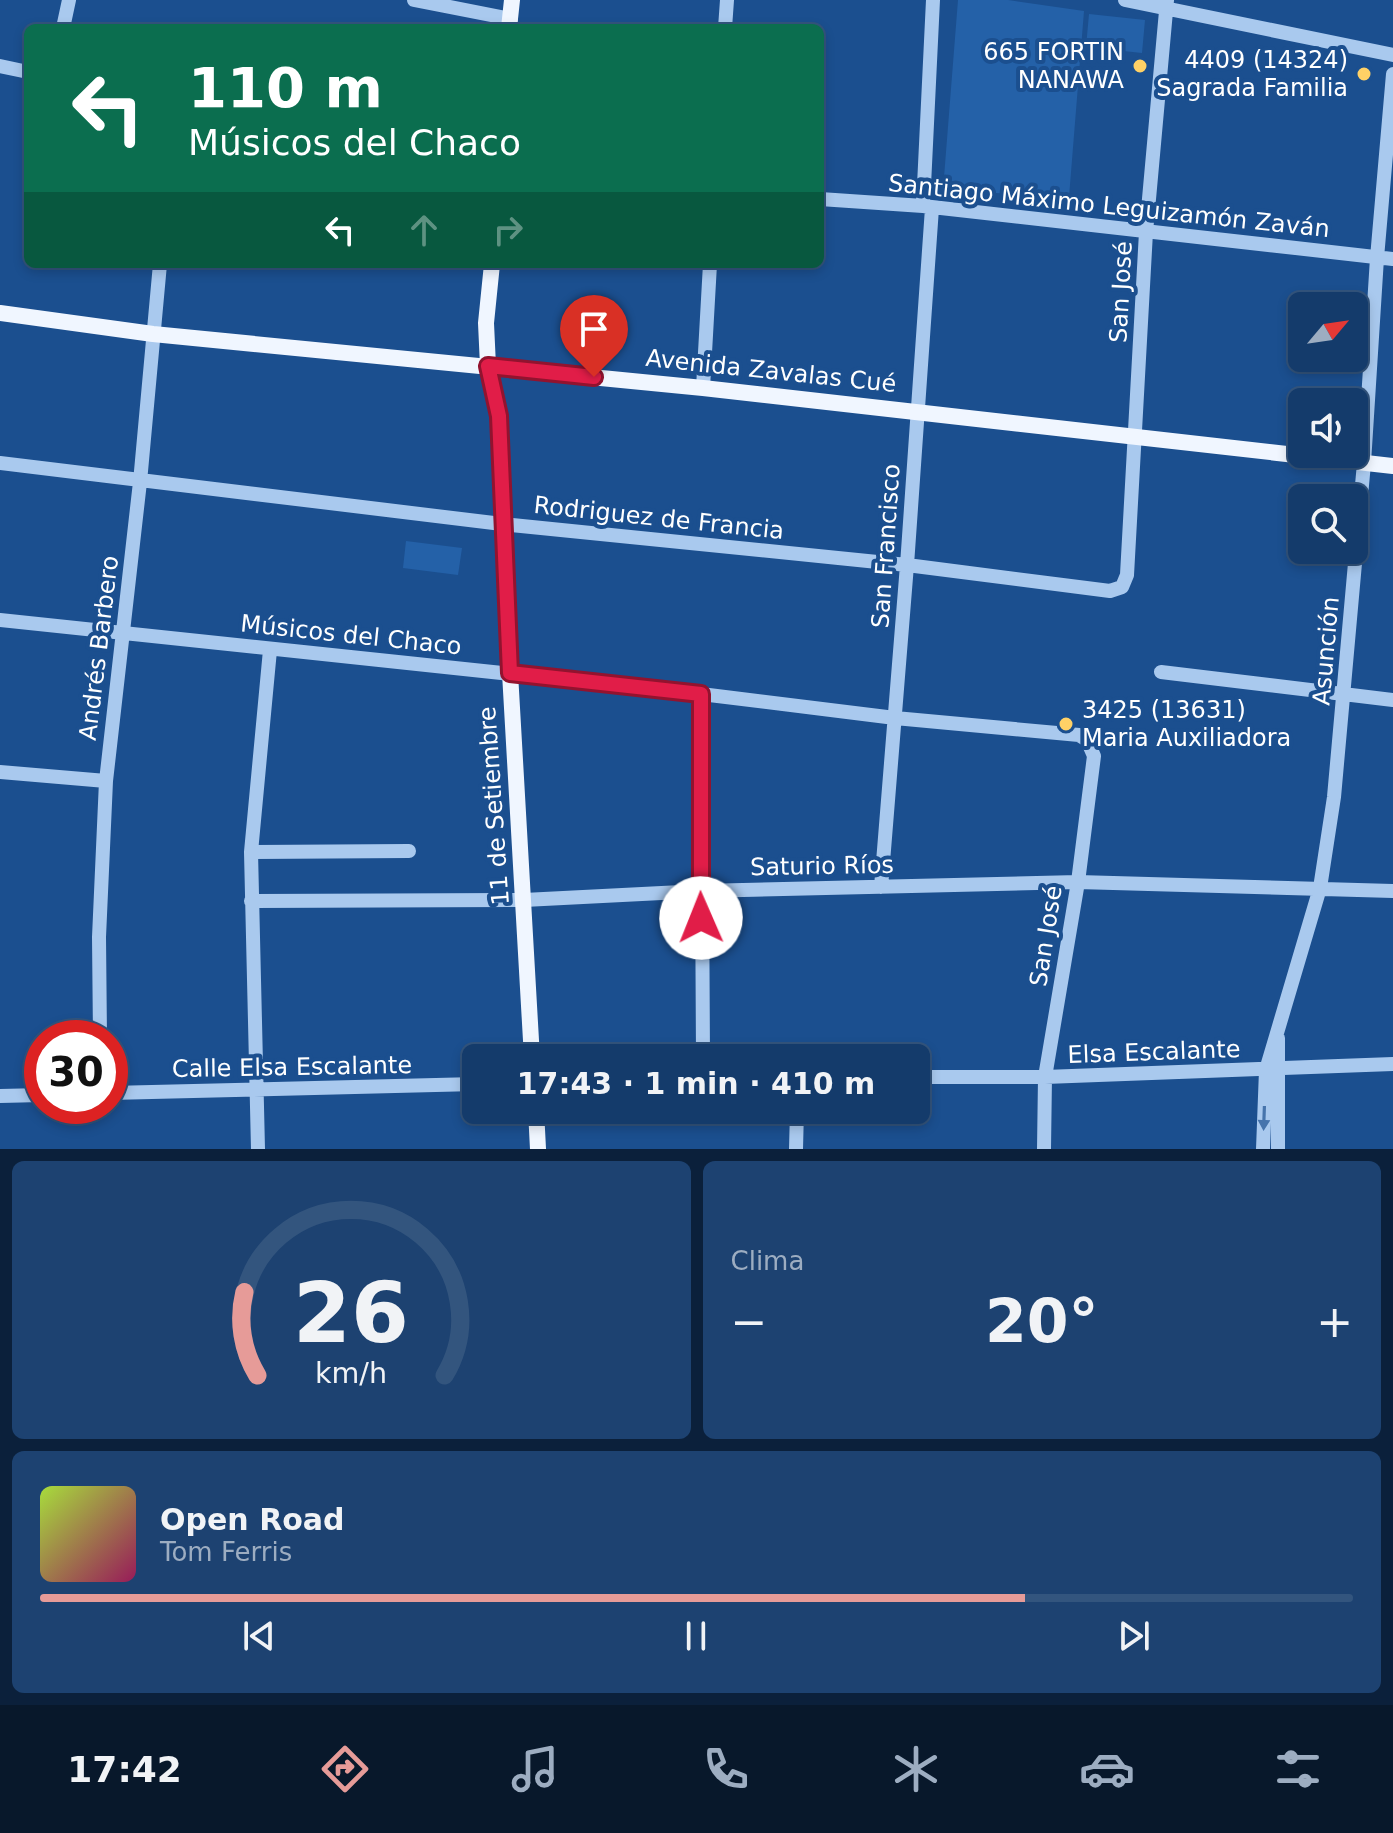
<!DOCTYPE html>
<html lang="es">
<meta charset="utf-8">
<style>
body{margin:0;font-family:"DejaVu Sans",sans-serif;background:#1d4271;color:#f1f3f6;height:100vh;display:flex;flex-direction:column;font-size:30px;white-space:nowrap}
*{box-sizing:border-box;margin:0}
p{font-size:26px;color:#9dadc1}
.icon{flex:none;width:44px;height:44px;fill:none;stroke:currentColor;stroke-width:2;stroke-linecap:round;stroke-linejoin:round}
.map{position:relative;height:1149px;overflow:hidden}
.drawer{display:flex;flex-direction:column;gap:12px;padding:12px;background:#0b203b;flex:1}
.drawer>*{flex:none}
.banner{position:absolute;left:24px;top:24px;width:800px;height:244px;border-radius:12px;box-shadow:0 4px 12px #0003,0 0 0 2px #33557e;background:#0b6e4f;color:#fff;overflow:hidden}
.needle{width:52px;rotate:61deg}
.buttons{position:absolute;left:1288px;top:292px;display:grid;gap:16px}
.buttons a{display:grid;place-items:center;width:80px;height:80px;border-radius:12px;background:#143b6b;box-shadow:0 4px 12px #0003,0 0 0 2px #33557e;font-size:40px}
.speed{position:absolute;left:24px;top:1020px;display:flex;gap:16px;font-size:40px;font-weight:700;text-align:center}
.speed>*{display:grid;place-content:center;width:104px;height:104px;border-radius:50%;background:#143b6b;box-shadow:0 4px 12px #0003,0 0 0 2px #33557e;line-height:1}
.speed .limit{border:12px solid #d22;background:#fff;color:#111}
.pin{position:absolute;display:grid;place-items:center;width:68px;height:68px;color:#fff;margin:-82px -34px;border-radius:50% 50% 50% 0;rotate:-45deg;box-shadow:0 0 8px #0007}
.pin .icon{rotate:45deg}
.me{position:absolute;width:88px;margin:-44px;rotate:359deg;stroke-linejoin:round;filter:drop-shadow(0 0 6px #0008)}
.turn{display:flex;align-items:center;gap:28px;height:168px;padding:0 32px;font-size:36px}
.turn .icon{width:104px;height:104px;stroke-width:2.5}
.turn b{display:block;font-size:56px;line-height:68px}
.lanes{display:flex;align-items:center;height:76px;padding:0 32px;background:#0003;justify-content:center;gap:40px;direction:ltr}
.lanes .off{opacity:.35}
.big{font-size:60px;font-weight:800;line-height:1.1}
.drawer .card{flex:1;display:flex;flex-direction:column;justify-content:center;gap:12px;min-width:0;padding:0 28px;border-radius:12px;background:#1d4271}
.drawer .dial{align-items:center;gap:0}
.dial svg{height:208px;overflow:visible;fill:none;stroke:#33557e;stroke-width:7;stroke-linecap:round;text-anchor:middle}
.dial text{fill:#f1f3f6;stroke:none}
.song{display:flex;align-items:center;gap:24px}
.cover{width:96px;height:96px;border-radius:12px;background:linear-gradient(135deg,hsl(80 70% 55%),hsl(330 70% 35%))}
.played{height:8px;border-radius:4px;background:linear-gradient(90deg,#e69b98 75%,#33557e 75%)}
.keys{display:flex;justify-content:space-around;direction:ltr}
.heat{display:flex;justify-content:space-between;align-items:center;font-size:44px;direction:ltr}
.drawer .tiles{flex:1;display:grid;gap:12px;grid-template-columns:1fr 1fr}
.card:last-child{grid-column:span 2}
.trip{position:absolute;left:462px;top:1044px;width:468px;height:80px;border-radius:12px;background:#143b6b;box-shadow:0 4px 12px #0003,0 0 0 2px #33557e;font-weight:800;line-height:80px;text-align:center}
.tab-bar{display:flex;height:128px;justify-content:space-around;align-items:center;background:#08182b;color:#9dadc1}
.tab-bar .icon{width:56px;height:56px}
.tab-bar .active{color:#e69b98}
.tab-bar b{font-size:36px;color:#f1f3f6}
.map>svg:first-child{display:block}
.green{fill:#2461a8}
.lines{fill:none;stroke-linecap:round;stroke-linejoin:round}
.minor{stroke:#a9c9ee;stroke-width:14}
.major{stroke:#f0f6ff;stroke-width:16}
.oneway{fill:#4674ac}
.route-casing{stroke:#92132f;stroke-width:20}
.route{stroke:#e11d48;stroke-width:14}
.poi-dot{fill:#ffd166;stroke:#1b4f8f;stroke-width:3}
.labels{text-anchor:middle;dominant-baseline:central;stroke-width:8;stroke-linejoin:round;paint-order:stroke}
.poi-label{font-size:24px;fill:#fff;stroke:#1b4f8f;text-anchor:end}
.street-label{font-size:24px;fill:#fff;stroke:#1b4f8f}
</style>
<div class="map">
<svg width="1393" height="1149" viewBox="0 0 1393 1149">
<rect width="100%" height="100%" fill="#1b4f8f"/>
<path class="green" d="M958 0H1008L1084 11 1069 197 943 190Z
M1089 14 1145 20 1142 53 1086 47Z
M406 541 462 548 458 575 403 568Z"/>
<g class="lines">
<path class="minor" d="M414 0 511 19
M1125 0 1393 55
M63 28 69 0
M725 28 727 0
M0 66 28 72
M820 199 923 206 1393 259
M923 206 933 0
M593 312 594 377
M703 388 710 264
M0 463 502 524 907 565 1110 591 1122 587 1127 575 1146 232 1167 0
M0 620 701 694 895 718 1079 735 1087 740 1094 756 1078 882 1045 1077 1044 1149
M1161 672 1393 700
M701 694 703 1058
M0 772 106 781
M251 852 409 851
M881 887 907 565 932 208
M251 901 524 900 701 891 1078 882 1393 891
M100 1038 99 937 106 781 140 482 160 264
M916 1077H1045L1393 1064
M110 1093 476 1084
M0 1096 42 1095
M258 1149 251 852 270 650
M796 1149 797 1110
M1263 1149 1266 1070 1320 888 1334 797 1364 463 1377 258 1393 74
M1278 1149V1038"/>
<path class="major" d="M509 28 512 0
M492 264 486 323 488 366 499 416 510 673 532 1058
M0 313 153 334 703 388 1393 466
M536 1110 538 1149"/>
</g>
<defs><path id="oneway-solid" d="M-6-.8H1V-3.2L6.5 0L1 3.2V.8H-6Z" transform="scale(2)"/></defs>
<use class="oneway" href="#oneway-solid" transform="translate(1264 1118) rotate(92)"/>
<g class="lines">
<defs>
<path id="route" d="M594 377 488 366 499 416 510 673 701 694V918"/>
</defs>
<use href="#route" class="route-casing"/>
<use href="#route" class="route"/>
</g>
<g class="poi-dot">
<circle cx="1140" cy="66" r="8"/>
<circle cx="1364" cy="74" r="8"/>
<circle cx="1066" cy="724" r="8"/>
</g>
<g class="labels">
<g class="poi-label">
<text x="1124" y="52">665 FORTIN<tspan x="1124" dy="28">NANAWA</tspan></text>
<text x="1348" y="60">4409 (14324)<tspan x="1348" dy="28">Sagrada Familia</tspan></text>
<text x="1082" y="710" text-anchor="start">3425 (13631)<tspan x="1082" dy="28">Maria Auxiliadora</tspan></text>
</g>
<g class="street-label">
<text transform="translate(1109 206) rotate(6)">Santiago Máximo Leguizamón Zaván</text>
<text transform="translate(1121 292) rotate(-87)">San José</text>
<text transform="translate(771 371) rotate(6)">Avenida Zavalas Cué</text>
<text transform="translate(659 518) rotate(6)">Rodriguez de Francia</text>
<text transform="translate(886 546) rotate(-86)">San Francisco</text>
<text transform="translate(351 635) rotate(6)">Músicos del Chaco</text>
<text transform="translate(99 648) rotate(-83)">Andrés Barbero</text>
<text transform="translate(1326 651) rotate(-85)">Asunción</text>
<text transform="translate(494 806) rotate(-94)">11 de Setiembre</text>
<text transform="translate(822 866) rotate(-1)">Saturio Ríos</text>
<text transform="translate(1046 936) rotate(-81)">San José</text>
<text transform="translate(1154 1052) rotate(-2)">Elsa Escalante</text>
<text transform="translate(292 1067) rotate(-1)">Calle Elsa Escalante</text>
</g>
</g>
</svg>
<div class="buttons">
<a><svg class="needle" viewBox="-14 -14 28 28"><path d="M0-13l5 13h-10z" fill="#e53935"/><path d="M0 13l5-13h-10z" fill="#9dadc1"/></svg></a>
<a><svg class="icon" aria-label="sound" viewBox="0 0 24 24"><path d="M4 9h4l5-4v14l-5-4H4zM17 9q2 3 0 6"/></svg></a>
<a><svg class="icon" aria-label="search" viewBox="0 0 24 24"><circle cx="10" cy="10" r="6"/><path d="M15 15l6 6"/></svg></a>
</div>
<div class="speed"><div class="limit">30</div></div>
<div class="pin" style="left:594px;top:377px;background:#d93025"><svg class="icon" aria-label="arrive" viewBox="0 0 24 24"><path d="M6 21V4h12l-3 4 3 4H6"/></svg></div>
<svg class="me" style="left:701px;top:918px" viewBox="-20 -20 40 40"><circle r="19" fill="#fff"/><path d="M0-13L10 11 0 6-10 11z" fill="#e11d48"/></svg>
<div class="trip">17:43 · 1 min · 410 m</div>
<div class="banner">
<div class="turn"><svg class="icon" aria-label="left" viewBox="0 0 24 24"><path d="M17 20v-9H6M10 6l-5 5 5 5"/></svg><div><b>110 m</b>Músicos del Chaco</div></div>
<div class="lanes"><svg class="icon" aria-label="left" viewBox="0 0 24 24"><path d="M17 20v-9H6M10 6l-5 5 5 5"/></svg><svg class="icon off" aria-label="ahead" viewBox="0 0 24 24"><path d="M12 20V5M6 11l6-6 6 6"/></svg><svg class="icon off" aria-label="right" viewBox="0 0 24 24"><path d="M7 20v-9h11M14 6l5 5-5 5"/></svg></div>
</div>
</div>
<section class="drawer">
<div class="tiles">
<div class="card dial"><svg viewBox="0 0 100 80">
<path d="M14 69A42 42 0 1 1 86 69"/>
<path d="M14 69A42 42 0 0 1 9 37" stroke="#e69b98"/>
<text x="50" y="56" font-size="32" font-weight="700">26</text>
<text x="50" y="72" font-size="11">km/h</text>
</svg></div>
<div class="card"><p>Clima</p>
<div class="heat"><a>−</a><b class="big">20°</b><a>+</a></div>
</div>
<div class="card">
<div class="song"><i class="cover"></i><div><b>Open Road</b><p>Tom Ferris</p></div></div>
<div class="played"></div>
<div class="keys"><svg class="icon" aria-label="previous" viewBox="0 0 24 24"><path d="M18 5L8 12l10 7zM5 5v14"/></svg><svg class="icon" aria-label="pause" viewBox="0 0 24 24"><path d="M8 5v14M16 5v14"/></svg><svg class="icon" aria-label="next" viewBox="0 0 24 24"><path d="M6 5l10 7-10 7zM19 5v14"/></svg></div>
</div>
</div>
</section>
<nav class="tab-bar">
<b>17:42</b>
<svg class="icon active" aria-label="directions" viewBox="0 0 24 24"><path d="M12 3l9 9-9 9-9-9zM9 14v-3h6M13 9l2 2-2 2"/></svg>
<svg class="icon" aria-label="music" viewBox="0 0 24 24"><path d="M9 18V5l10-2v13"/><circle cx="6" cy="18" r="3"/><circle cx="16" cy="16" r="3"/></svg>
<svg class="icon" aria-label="phone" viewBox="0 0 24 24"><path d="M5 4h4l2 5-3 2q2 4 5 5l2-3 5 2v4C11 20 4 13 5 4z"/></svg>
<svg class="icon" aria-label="climate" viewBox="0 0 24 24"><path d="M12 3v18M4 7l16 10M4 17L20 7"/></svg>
<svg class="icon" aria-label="car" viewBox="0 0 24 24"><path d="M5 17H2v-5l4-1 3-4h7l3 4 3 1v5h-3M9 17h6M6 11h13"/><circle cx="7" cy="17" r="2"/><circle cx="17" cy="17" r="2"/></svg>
<svg class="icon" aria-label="filters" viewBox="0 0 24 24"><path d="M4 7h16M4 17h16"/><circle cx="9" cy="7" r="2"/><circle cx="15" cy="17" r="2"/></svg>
</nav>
